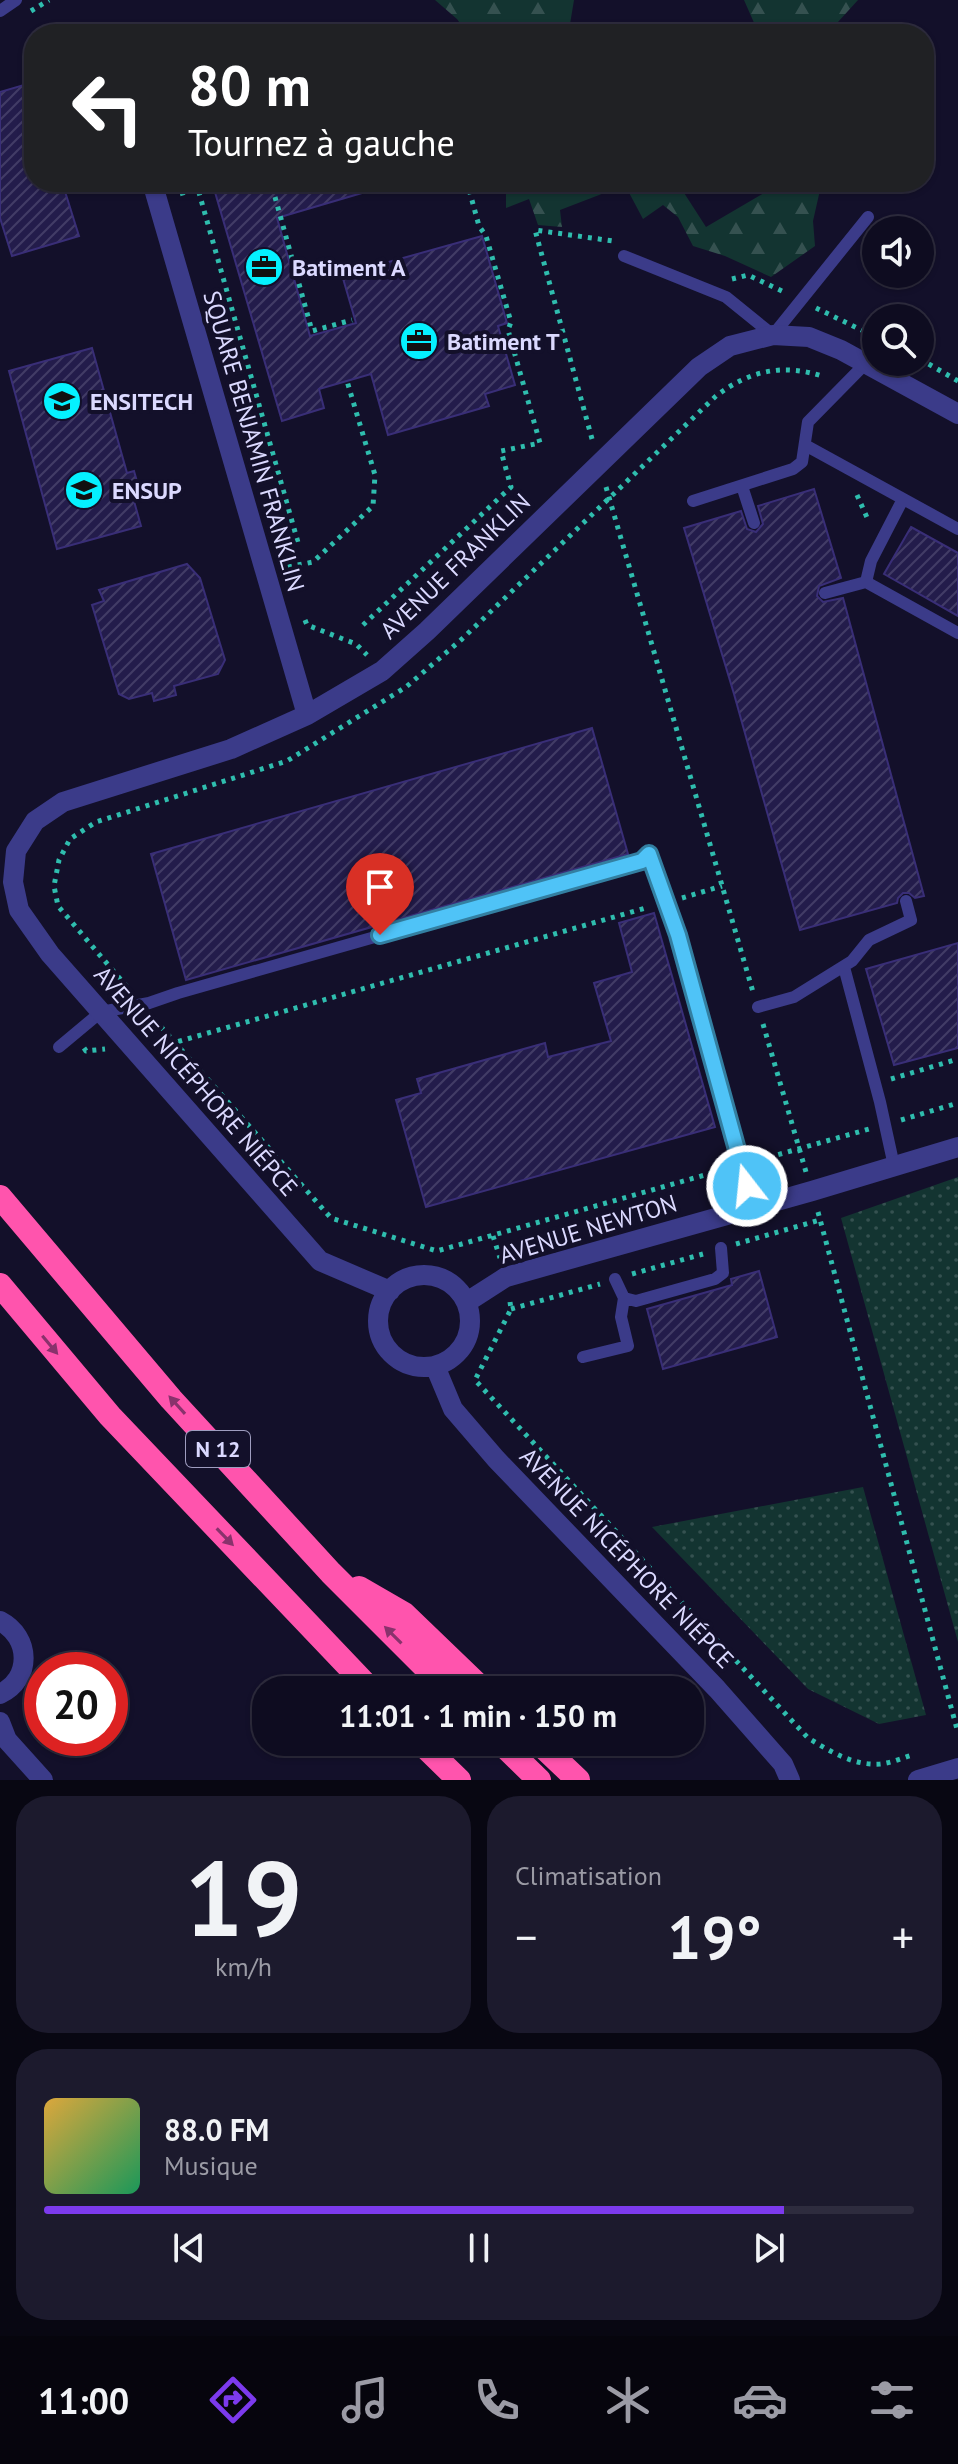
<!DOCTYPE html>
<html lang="fr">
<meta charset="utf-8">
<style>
body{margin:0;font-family:"PT Sans",sans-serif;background:#1c1a2d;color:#f1f3f6;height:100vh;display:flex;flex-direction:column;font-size:30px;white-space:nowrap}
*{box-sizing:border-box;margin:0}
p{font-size:26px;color:#9b9ba5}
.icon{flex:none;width:44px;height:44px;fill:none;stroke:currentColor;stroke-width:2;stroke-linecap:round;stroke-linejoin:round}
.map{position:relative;height:1780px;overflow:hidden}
.drawer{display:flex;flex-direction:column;gap:16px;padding:16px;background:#080712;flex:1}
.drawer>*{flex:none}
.top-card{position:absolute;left:24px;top:24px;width:910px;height:168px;border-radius:32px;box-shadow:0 2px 6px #0004,0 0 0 2px #2e2c3e;background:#202124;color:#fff;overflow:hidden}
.tools{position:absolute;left:862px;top:216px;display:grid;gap:16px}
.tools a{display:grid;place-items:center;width:72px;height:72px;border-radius:50%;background:#0e0c20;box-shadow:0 2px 6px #0004,0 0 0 2px #2e2c3e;font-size:40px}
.speed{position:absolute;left:24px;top:1652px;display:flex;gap:16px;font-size:40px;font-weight:700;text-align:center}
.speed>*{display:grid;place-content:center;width:104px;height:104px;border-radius:50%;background:#0e0c20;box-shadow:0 2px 6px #0004,0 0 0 2px #2e2c3e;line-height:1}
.speed .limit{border:12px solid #d22;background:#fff;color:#111}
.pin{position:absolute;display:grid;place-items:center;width:68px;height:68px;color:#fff;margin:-82px -34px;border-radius:50% 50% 50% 0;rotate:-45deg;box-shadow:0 0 8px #0007}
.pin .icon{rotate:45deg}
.me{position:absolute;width:88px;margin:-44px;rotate:344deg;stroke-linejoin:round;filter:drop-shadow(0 0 6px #0008)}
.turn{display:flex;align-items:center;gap:28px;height:168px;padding:0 32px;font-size:36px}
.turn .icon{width:104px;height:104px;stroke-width:2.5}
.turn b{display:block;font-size:56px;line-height:68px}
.big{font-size:60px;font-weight:800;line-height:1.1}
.drawer .card{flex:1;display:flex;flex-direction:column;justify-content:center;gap:12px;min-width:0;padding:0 28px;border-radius:32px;background:#1c1a2d}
.drawer .dial{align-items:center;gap:0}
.dial b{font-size:104px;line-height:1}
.song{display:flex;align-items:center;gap:24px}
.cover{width:96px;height:96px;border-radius:12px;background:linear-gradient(135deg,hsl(40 70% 55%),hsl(150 70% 35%))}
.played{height:8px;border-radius:4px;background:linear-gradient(90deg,#7c3aed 85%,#2e2c3e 85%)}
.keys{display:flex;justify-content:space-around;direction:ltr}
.heat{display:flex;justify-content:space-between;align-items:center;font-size:44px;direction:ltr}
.drawer .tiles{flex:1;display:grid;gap:16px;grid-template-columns:1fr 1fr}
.card:last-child{grid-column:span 2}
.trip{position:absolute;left:252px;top:1676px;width:452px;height:80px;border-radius:32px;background:#0e0c20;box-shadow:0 2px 6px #0004,0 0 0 2px #2e2c3e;font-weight:800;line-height:80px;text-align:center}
.tab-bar{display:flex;height:128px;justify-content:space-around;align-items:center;background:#06050d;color:#9b9ba5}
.tab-bar .icon{width:56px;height:56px}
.tab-bar .active{color:#7c3aed}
.tab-bar b{font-size:36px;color:#f1f3f6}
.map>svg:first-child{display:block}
.grass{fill:url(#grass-dots)}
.forest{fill:url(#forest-firs)}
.building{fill:url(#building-hatch);stroke:#392e77;stroke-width:2}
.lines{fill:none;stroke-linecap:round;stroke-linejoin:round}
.path{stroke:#2fbdae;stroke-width:5;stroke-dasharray:4 6;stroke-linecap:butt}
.lane{stroke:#3b3b89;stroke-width:12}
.street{stroke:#3b3b89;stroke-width:20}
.highway{stroke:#ff54ad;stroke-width:24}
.oneway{fill:#89326c}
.route-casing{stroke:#337fa1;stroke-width:20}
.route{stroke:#4fc3f7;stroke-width:14}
.labels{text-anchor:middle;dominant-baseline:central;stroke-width:8;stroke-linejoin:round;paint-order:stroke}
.shield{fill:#13102a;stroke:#9f9dbf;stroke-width:2}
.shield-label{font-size:22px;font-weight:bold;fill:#dbd9ff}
.poi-label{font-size:24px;font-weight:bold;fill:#dbd9ff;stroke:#13102a;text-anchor:start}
.street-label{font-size:24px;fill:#dbd9ff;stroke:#13102a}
</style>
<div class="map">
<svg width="958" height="1780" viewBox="0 0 958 1780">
<defs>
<pattern id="grass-dots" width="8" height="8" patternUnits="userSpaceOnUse" patternTransform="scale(2)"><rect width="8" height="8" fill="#133431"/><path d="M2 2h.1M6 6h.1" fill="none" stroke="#355150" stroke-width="1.8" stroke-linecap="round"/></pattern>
<pattern id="forest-firs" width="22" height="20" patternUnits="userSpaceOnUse" patternTransform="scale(2)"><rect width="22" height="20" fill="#133431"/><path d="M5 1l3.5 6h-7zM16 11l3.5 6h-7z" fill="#355150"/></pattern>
<pattern id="building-hatch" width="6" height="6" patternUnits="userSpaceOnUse" patternTransform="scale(2)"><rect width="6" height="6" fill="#231c4b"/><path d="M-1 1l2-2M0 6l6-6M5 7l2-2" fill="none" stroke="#423c66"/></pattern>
</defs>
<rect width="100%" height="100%" fill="#13102a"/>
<path class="grass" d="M958 1177V1642L841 1218Z
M863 1487 926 1715 879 1724 808 1689 652 1527Z"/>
<path class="forest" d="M435 0H574L570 24 560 34H468L457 19Z
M744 0H858L827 34H759Z
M522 182H677L706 227 764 193 761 182H812L820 190 813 221 815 246 771 277 725 256 693 246 678 217 663 205 643 219 625 185 560 210 562 227 538 225 529 199 506 208V192Z"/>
<path class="building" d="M34 82V182H62L79 236 12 256 0 218V92Z
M212 182H378L379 188 277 218 310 336 356 323 342 275 482 236 507 323 498 326 515 385 485 394 489 406 388 435 371 374 319 389 324 408 282 421Z
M92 348 127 473 134 471 140 492 132 494 141 526 57 549 9 371Z
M814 489 841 578 819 586 817 596 823 602 843 598 924 896 915 898 909 893H903L898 898 897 903 800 930 734 694 684 528 741 511 747 529 756 532 763 524 758 506Z
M911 527 958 553V616L884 574Z
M187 564 200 578 225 660 218 674 174 686 176 695 154 701 152 693 129 699 119 694 92 605 104 601 99 590Z
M592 728 628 854 186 980 151 854Z
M654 913 715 1127 426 1207 396 1100 421 1093 417 1079 545 1043 548 1057 611 1041 594 983 632 972 619 923Z
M958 943V1048L894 1065 866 969Z
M759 1271 777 1337 663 1369 647 1309 732 1285 731 1279Z"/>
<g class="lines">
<path class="path" d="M31 11 49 0
M179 182 184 199
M196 182 299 546
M271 182 273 190
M275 197 312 331 352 320
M732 279 748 275 786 293
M816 308 876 337
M920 359 958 381
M592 439 535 230 613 241
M606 487 753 992
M857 495 869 522
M288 567 313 562 373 506 375 475 347 381
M305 620 307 625 356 644 367 655
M363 625 511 487 501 451 540 443 508 330 511 322 486 236 479 226 467 182
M682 898 722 886
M127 987 58 906 54 886 59 860 70 839 96 822 287 761 406 687 462 639 716 396C750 370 784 363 825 377
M154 1019 331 1218 437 1251 726 1169
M763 1024 806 1172
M159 1047 649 907
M84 1048 86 1051 105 1049
M891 1079 958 1059
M901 1120 958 1103
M759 1160 869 1129
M818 1212 958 1733
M493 1236 500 1258
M736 1244 820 1220
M632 1274 703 1254
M510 1302 511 1309 475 1380 808 1738C830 1751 853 1766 880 1764 891 1763 902 1758 912 1755
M511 1309 600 1284"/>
<path class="lane" d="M0 11 16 0
M624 256 726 297 773 335 868 217
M805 445 958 529
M742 486 754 523
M693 501 793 469 802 462 808 422 866 363
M866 582 871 561 903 499
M825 593 866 582 958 633
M844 967 880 1102 894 1166
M758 1007 794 997 852 961 869 940 911 920 906 901
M59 1047 101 1012 149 1003 178 993 642 861 649 854 678 935 753 1208
M615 1279 624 1298 636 1301 715 1279 723 1273 721 1248
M583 1357 628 1346 621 1317 624 1298"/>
<path class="street" d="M152 182 307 715
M378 1321a46 46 0 1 1 92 0a46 46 0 1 1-92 0Z
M390 1291 320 1261 50 954 19 910 13 882 16 851 35 821 63 802 231 749 307 715 382 671 427 631 699 367 730 346 773 335 809 337 841 350 958 414
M467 1302 506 1277 812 1191 958 1147
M435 1366 453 1409 496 1459 717 1689 783 1764 790 1780
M0 1621C31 1637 32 1679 0 1694
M0 1722 7 1740 43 1780
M918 1780 958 1768"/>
<path class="highway" d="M0 1197 171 1399 331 1573 448 1690
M0 1285 110 1416 371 1690
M359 1588 404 1614 483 1690
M420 1742 459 1780
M500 1742 539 1780
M538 1742 578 1780"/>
</g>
<defs><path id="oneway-solid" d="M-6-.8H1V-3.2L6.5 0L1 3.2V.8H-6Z" transform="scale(2)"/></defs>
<g class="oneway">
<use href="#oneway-solid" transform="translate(50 1345) rotate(50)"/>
<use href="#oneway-solid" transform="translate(177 1405) rotate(-132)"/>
<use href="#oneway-solid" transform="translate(225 1537) rotate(46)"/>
<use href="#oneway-solid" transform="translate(393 1635) rotate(-135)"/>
</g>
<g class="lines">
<defs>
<path id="route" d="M380 935 642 861 649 854 678 935 747 1186"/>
</defs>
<use href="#route" class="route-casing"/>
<use href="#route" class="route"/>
</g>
<defs>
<symbol id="office-disc" viewBox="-11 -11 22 22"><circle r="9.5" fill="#05f1ff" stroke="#13102a"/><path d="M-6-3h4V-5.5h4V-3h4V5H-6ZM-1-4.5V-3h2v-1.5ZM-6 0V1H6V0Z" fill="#111"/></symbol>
<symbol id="university-disc" viewBox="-11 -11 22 22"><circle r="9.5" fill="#05f1ff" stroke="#13102a"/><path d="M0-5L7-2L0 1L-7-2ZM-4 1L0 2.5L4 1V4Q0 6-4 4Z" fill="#111"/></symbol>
</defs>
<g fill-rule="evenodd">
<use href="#office-disc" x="242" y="245" width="44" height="44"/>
<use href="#office-disc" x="397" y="319" width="44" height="44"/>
<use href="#university-disc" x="40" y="379" width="44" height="44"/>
<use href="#university-disc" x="62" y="468" width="44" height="44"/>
</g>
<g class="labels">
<rect class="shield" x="186" y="1431" width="64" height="36" rx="6"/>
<g class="shield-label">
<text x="218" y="1449">N 12</text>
</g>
<g class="poi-label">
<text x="292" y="267">Batiment A</text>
<text x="447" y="341">Batiment T</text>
<text x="90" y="401">ENSITECH</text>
<text x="112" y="490">ENSUP</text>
</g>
<g class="street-label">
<text transform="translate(254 441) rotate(74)">SQUARE BENJAMIN FRANKLIN</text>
<text transform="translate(455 566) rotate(-44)">AVENUE FRANKLIN</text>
<text transform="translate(196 1081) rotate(49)">AVENUE NICÉPHORE NIÉPCE</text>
<text transform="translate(588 1229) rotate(-17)">AVENUE NEWTON</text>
<text transform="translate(627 1558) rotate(46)">AVENUE NICÉPHORE NIÉPCE</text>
</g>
</g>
</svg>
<div class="tools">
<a><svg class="icon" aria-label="sound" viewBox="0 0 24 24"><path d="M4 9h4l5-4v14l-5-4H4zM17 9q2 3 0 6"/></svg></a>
<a><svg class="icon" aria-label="search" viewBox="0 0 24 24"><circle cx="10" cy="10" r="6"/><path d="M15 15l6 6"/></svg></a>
</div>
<div class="speed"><div class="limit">20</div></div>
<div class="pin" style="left:380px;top:935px;background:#d93025"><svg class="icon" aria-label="arrive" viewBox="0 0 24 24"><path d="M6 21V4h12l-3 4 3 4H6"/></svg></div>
<svg class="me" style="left:747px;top:1186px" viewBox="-20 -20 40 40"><circle r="17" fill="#4fc3f7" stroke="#fff" stroke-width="3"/><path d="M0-11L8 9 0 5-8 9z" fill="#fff"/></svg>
<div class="trip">11:01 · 1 min · 150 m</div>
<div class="top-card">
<div class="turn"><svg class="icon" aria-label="left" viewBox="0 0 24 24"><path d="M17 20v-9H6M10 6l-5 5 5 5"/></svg><div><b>80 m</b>Tournez à gauche</div></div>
</div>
</div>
<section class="drawer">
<div class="tiles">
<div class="card dial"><b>19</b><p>km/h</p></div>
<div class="card"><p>Climatisation</p>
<div class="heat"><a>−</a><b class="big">19°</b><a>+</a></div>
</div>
<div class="card">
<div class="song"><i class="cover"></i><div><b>88.0 FM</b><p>Musique</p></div></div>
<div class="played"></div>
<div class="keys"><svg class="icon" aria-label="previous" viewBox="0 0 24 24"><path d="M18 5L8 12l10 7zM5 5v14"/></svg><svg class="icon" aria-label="pause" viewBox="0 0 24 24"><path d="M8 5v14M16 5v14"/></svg><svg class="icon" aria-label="next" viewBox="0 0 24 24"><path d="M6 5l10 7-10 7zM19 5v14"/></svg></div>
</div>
</div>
</section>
<nav class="tab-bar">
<b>11:00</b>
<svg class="icon active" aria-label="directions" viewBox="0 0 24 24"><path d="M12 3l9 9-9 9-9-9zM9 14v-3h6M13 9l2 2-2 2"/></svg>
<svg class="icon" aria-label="music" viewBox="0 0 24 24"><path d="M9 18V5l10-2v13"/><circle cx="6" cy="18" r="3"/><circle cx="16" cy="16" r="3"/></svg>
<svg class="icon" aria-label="phone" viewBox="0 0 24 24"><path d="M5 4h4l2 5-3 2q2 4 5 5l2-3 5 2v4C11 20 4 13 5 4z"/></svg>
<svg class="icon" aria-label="climate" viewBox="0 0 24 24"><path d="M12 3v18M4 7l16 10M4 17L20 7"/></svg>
<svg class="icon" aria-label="car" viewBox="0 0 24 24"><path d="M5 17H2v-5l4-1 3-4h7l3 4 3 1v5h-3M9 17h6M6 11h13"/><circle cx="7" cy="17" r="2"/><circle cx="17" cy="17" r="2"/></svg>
<svg class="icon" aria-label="filters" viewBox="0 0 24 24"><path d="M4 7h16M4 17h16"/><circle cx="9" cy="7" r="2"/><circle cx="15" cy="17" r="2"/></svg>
</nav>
